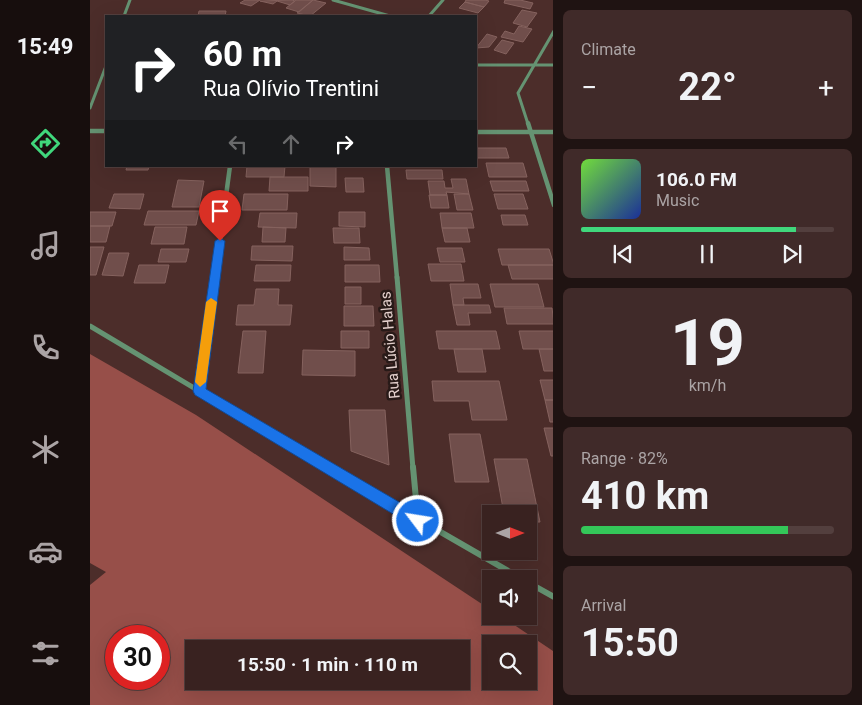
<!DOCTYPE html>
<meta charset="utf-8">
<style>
body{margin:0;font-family:Roboto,sans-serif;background:#402a29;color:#f1f3f6;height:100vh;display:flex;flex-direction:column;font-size:19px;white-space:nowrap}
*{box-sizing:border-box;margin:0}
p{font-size:16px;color:#aba4a5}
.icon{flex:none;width:28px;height:28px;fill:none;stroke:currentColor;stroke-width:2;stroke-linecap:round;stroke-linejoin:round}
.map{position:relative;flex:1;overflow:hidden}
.side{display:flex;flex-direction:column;gap:10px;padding:10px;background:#1f1312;width:309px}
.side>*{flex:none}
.guide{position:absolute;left:15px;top:15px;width:372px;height:152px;border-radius:0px;box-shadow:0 5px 20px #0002,0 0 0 1px #533f3e;background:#202124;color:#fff;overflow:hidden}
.needle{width:32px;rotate:90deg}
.controls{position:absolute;left:392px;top:505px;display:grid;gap:10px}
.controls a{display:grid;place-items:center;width:55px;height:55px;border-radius:0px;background:#392220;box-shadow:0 5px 20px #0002,0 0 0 1px #533f3e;font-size:25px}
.speed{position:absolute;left:15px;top:625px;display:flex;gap:10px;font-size:25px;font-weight:700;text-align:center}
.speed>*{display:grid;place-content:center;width:65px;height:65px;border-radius:50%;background:#392220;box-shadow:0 5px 20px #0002,0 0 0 1px #533f3e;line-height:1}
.speed .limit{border:8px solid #d22;background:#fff;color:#111}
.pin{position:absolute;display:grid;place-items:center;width:42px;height:42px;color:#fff;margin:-51px -21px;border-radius:50% 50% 50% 0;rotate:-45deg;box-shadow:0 0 5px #0007}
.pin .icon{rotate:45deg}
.me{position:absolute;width:55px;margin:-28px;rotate:301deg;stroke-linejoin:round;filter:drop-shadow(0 0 4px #0008)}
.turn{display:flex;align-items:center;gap:18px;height:105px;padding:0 15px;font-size:22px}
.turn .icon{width:65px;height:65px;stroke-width:2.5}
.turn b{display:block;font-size:35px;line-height:42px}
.lanes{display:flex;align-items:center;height:48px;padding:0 15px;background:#0003;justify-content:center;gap:25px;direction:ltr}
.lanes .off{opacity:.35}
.big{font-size:38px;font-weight:700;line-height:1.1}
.side .card{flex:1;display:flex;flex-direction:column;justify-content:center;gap:8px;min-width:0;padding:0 18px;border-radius:8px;background:#402a29}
.side .dial{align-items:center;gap:0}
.dial b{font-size:65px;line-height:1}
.song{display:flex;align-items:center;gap:15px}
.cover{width:60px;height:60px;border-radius:8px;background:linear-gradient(135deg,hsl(100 70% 55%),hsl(230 70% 35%))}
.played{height:5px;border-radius:2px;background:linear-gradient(90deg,#40d77c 85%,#533f3e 85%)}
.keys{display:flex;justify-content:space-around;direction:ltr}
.heat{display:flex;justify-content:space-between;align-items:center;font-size:28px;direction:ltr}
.charge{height:8px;border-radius:4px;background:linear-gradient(90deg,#34c759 82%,#533f3e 0)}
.trip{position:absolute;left:95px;top:640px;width:285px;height:50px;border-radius:0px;background:#392220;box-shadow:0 5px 20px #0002,0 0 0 1px #533f3e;font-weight:700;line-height:50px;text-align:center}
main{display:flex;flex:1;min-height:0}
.tabs{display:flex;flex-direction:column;width:90px;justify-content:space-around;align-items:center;background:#170e0d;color:#aba4a5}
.tabs .icon{width:35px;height:35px}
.tabs .on{color:#40d77c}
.tabs b{font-size:22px;color:#f1f3f6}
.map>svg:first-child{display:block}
.forest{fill:#974f49;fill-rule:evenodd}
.building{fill:#704e4b;stroke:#85625e}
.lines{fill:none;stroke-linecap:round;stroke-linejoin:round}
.street-far3{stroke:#659372;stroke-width:3}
.street-far2{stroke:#659372;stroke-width:4.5}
.street-far1{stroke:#659372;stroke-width:5}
.street{stroke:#659372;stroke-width:6}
.route{fill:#1a73e8;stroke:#114b97}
.slow{fill:#f59e0b}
.labels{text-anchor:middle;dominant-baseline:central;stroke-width:5;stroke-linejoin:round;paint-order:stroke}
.street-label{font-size:15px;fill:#e3cfcc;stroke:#281a18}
</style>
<main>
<nav class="tabs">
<b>15:49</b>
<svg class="icon on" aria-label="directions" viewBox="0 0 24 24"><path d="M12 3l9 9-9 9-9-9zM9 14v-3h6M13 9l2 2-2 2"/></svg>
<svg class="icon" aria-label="music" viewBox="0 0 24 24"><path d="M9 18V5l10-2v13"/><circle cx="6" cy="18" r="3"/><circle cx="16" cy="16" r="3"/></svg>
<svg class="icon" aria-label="phone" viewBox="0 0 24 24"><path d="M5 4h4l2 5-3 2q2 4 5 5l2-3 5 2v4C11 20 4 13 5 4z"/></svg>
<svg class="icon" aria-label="climate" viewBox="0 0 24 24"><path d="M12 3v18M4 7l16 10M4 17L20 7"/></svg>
<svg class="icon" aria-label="car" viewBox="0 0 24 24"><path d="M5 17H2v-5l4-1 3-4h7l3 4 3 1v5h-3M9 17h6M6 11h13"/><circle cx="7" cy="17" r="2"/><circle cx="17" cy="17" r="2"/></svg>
<svg class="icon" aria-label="filters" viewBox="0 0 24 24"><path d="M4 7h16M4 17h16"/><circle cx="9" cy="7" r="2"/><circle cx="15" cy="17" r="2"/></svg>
</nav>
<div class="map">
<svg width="464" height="705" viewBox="0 0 464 705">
<rect width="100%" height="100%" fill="#4c2d2a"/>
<path class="forest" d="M0 354 106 415 401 610V616H411L463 651V705H0V585L16 572 0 563ZM26 636H69V679H26ZM401 644H439V681H401ZM104 649H371V681H104Z"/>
<path class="building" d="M155 0H170L161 6 150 3Z
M223 0 209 12 196 8 206 0Z
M223 0 236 3 220 16 207 13Z
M376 0H395L399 1 394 7 375 2Z
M415 0H430L443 3 440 9 414 3Z
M170 1 202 0 205 1 200 5 187 1 183 4Z
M375 2 394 7 388 13 369 8Z
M432 10 447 13 437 27 423 23Z
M109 11H136L135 16H108Z
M429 26 442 29 433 42 411 37 415 31 424 34Z
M397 34 407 37 399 47 386 48Z
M412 40 424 43 416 54 404 50Z
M386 148H416L419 158H386Z
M396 163H433L437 177H399Z
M37 166H59L58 170H36Z
M157 166H195L194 177H156Z
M220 166H246V187L220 186Z
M316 170H352L353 179H317Z
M180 177H218V191H179Z
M255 178H273L274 192H256Z
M361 179H376L379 194 356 192 357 195H340L338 181H354L355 188H363Z
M88 180 114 181 109 207H82Z
M400 181H436L439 191H403Z
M24 194H54L50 209 19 208Z
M154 194H198L197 210H152Z
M364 194H379L383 210H367Z
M404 194H433L438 209H408Z
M339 195H357L359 208H341Z
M58 211H109L106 225H54Z
M0 212H26L22 226H0Z
M249 212H275V227L249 226Z
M170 213H207L206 228 168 227Z
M350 213H381L384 228H352Z
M411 215H435L438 225H413Z
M0 226H20L16 242H0Z
M65 227H97L94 244H61Z
M173 227 196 228 195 242H172Z
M243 228H269L270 243H244Z
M352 228H377L380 242H355Z
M162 246H203L202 261 161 260Z
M0 247H14L6 275H0Z
M254 247 279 248 280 260H254Z
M347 248H372L375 262H350Z
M71 249H99L96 262H68Z
M408 249H459L464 265H412Z
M19 253H39L33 276 12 275Z
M338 264H371L374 281H341Z
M49 265H79L75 283H44Z
M166 265H201L200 281H164Z
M255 265H289L290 282H255Z
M418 265H464V279H422Z
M360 284H388L391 298H373L374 305H363Z
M400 284H448L454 307H405Z
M255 287H271V304H255Z
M166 289H189L188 305H202L200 325H146L148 305H164Z
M363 305H399L401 313H378L380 325H367Z
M254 306H283L284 326H254Z
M414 308H462L464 324H417Z
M153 331H176L173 373H148Z
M251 331H279V348H251Z
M346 331H406L410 349H349Z
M429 331H464V349H433Z
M364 349H392L396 372H368Z
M449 349H464V371H454Z
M213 350 265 351V376L212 375Z
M450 380H464V400H455Z
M342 381H409L417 420H382L379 401H344Z
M455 400H464V422H460Z
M259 410H295L299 465 261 451Z
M454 428H464V456H461Z
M359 434H390L399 482H365Z
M404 459H437L450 522H439V514H414Z"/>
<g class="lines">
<path class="street-far3" d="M243 0 300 16
M34 16 40 0
M339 16 353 0
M386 65H464
M0 108 16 66
M438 124 428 93 464 31"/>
<path class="street-far2" d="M438 123 464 205
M0 131H16
M386 132H464
M297 166 307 278
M125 278 140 166"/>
<path class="street-far1" d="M307 277 323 469
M0 326 240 469
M109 391 125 277"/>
<path class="street" d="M238 467 432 579
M323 467 328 521
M439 583 464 597"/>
</g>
<path class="route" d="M130 238 135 241 116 389 333 516 335 521 333 526 328 528 323 526 105 395 103 391 125 241Z"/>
<path class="slow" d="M121 298 127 302 116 382 110 387 105 382 116 302Z"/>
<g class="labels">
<g class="street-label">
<text transform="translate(300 345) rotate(-95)">Rua Lúcio Halas</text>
</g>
</g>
</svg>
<div class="controls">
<a><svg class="needle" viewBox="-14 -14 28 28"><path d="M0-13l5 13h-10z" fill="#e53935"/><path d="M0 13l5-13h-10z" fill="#aba4a5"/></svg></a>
<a><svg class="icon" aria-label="sound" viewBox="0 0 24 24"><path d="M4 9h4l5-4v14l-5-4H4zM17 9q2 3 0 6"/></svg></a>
<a><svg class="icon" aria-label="search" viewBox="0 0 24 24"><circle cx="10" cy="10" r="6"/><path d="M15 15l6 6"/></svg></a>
</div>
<div class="speed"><div class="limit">30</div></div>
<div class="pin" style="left:130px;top:241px;background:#d93025"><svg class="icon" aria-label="arrive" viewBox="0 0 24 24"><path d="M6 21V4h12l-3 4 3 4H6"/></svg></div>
<svg class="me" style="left:328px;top:521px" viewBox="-20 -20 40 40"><circle r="17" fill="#1a73e8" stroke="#fff" stroke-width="3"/><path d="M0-11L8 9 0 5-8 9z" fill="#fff"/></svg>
<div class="trip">15:50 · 1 min · 110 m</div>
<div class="guide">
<div class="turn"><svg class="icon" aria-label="right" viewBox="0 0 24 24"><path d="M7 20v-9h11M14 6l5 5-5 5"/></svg><div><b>60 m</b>Rua Olívio Trentini</div></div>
<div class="lanes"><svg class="icon off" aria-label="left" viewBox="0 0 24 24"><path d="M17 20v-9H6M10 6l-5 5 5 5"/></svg><svg class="icon off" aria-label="ahead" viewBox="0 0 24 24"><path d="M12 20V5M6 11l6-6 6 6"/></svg><svg class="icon" aria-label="right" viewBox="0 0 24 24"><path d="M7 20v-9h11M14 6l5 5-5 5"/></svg></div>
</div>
</div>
<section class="side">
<div class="card"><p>Climate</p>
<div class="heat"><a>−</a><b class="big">22°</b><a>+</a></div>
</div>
<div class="card">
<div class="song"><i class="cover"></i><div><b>106.0 FM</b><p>Music</p></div></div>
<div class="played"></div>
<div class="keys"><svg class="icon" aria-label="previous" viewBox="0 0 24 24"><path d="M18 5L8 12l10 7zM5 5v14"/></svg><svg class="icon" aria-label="pause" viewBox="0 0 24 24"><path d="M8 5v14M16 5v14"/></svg><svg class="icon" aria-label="next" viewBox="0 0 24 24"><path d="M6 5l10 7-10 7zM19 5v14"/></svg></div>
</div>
<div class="card dial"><b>19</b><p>km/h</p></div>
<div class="card"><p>Range · 82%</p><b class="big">410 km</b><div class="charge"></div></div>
<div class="card"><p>Arrival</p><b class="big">15:50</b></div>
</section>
</main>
